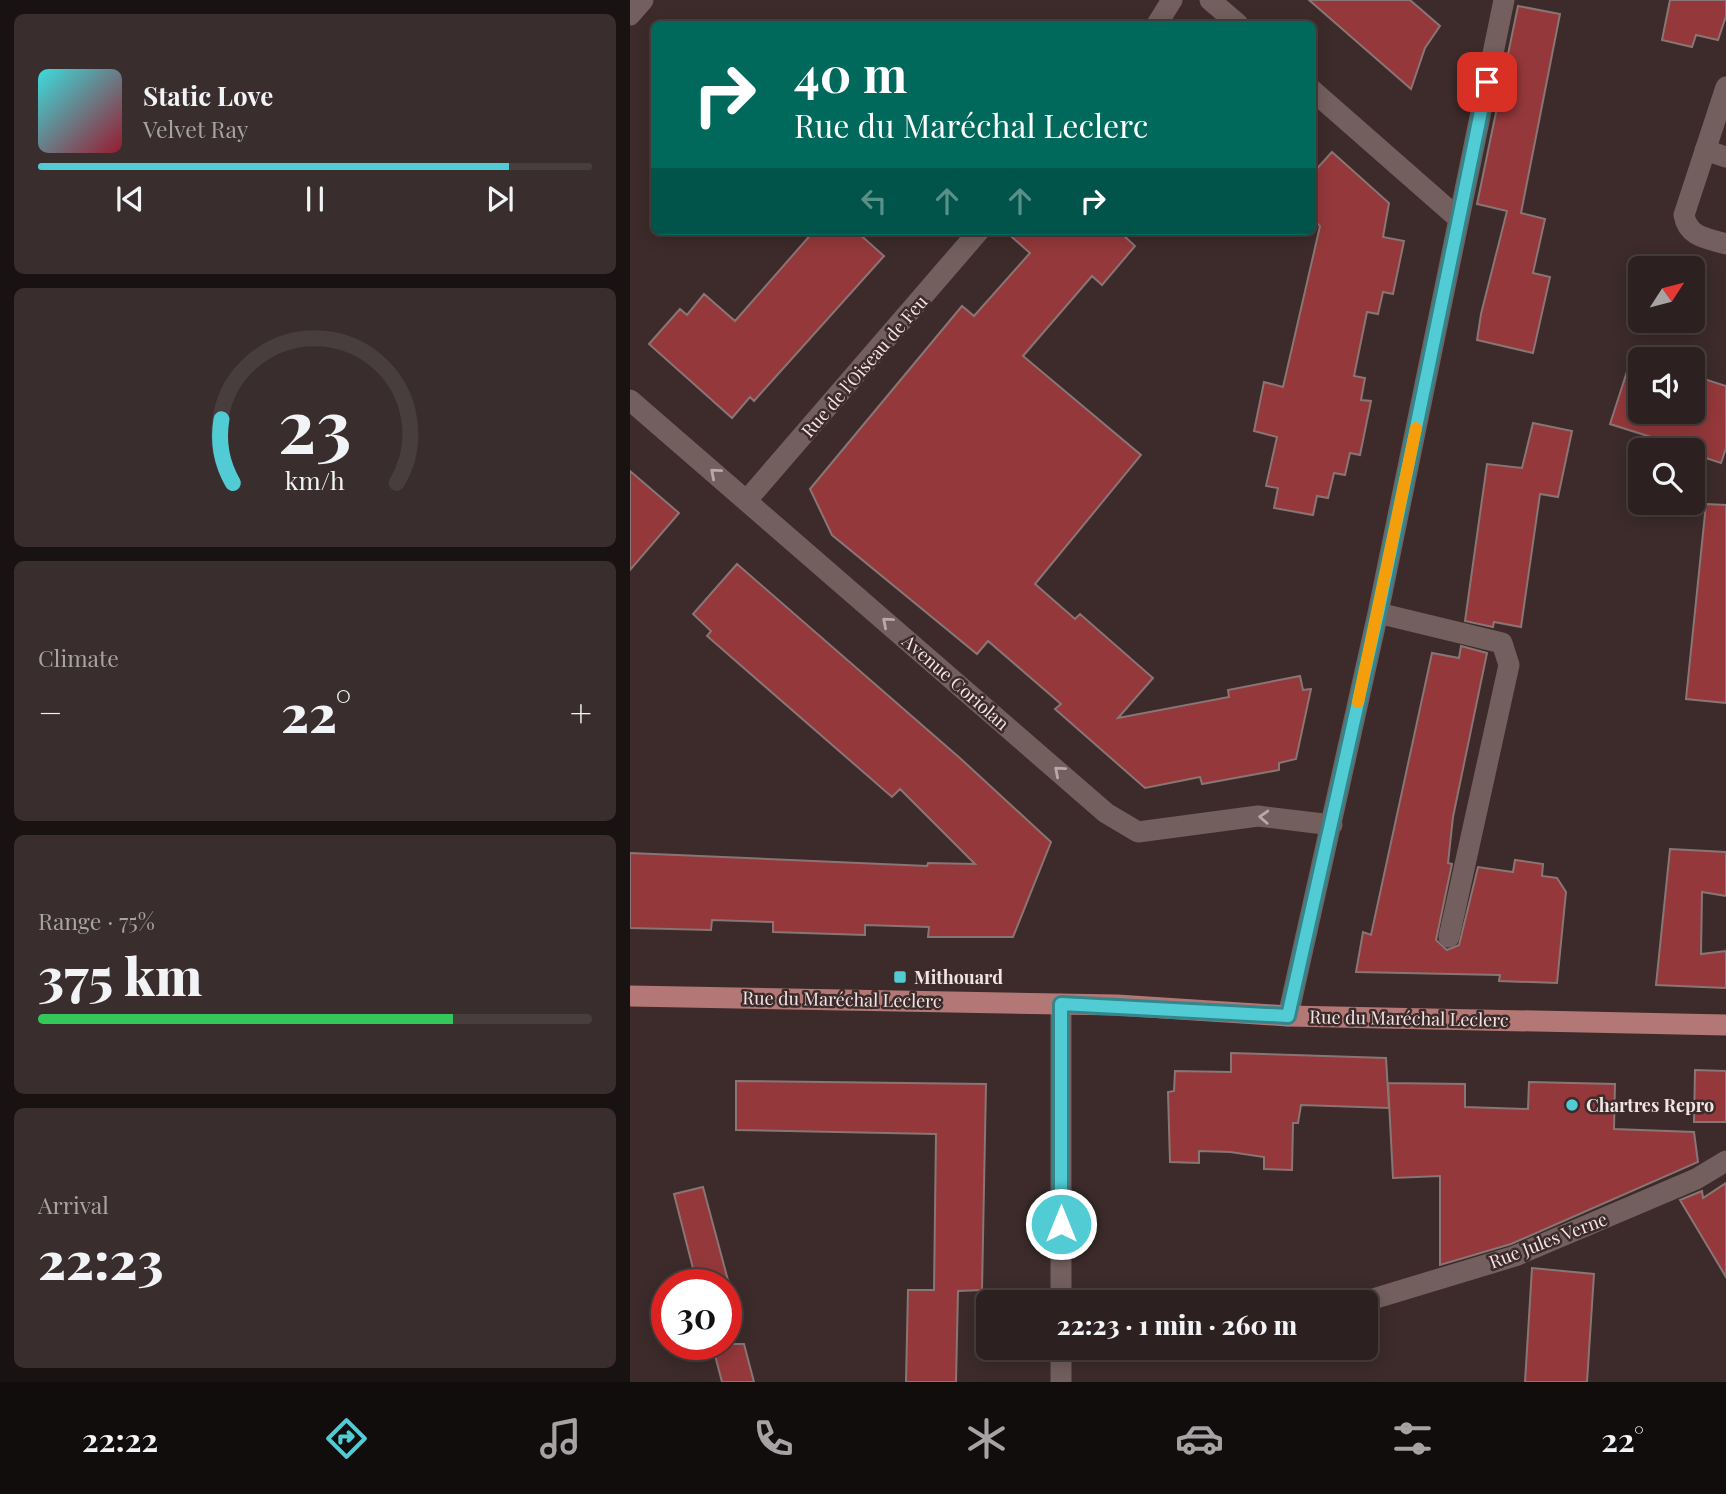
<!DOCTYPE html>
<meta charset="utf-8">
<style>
body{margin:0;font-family:"Playfair Display",serif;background:#392d2d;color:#f1f3f6;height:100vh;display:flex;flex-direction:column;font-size:26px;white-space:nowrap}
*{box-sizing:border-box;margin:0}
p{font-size:23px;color:#a7a3a5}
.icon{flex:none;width:38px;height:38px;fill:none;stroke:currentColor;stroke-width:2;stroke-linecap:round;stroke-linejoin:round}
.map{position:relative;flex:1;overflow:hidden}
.side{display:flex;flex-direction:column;gap:14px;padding:14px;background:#191212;width:630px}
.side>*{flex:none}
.banner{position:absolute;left:21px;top:21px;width:665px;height:214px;border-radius:10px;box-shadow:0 4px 18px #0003,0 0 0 2px #483e3e;background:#00695c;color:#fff;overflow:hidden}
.needle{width:46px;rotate:54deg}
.tools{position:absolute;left:998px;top:256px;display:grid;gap:14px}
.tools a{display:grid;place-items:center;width:77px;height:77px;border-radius:10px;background:#2d2020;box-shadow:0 4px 18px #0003,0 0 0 2px #483e3e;font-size:35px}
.speed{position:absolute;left:21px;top:1269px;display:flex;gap:14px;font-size:35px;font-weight:700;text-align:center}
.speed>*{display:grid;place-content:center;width:91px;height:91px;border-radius:50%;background:#2d2020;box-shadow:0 4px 18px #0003,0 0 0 2px #483e3e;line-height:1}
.speed .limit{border:10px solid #d22;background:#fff;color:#111}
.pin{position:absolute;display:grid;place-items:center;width:60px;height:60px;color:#fff;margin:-30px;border-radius:14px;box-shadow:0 4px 10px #0006}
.me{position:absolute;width:77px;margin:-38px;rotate:0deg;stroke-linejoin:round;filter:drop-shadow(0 0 5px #0008)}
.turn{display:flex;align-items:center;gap:24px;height:147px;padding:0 28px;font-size:32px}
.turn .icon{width:91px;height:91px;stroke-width:2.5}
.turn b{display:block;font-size:49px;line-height:60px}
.lanes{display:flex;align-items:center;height:66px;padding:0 28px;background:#0003;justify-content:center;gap:35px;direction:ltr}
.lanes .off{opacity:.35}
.big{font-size:52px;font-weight:800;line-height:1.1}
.side .tile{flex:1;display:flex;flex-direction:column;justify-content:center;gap:10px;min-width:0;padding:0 24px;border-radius:10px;background:#392d2d}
.side .dial{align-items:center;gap:0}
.dial svg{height:182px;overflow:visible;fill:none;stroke:#483e3e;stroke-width:7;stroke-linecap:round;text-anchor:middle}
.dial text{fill:#f1f3f6;stroke:none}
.song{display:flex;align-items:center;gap:21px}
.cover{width:84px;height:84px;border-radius:10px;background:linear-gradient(135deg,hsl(180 70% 55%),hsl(350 70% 35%))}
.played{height:7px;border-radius:4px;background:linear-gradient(90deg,#51ccd4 85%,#483e3e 85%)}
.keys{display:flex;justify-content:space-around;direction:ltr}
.heat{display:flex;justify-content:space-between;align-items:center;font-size:38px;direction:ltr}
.charge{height:10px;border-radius:5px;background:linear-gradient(90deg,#34c759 75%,#483e3e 0)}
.trip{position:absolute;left:346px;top:1290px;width:402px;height:70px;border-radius:10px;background:#2d2020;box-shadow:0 4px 18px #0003,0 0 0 2px #483e3e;font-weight:800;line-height:70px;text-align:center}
.tabs{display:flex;height:112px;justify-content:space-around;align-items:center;background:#120d0d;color:#a7a3a5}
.tabs .icon{width:49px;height:49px}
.tabs .active{color:#51ccd4}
.tabs b{font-size:32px;color:#f1f3f6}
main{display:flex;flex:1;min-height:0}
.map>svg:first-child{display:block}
.building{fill:#94383b;stroke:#897574;stroke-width:2}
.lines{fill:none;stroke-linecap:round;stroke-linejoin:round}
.minor{stroke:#725f5e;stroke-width:21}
.major{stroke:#b37875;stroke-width:21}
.oneway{stroke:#b8a9a8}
.route-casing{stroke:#35858a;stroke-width:18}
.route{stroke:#51ccd4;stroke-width:12}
.slow{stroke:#f59e0b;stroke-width:12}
.poi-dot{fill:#51ccd4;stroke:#3c2b2a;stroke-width:2.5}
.labels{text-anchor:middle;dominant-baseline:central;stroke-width:5;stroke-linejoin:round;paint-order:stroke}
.street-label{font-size:18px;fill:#f1e5e4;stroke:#3c2b2a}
.poi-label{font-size:18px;font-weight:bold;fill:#f1e5e4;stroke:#3c2b2a;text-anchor:start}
</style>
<main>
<section class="side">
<div class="tile">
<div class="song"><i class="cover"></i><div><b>Static Love</b><p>Velvet Ray</p></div></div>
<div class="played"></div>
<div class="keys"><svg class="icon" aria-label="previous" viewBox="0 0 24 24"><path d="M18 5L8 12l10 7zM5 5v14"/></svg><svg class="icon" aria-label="pause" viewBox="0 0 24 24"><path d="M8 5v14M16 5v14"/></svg><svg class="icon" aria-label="next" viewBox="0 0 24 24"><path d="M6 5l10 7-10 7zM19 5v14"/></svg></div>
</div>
<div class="tile dial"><svg viewBox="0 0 100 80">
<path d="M14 69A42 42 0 1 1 86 69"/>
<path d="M14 69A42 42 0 0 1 9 41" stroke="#51ccd4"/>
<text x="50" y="56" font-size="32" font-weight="700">23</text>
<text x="50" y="72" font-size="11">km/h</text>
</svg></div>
<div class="tile"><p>Climate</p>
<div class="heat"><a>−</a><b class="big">22°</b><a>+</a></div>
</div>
<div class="tile"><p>Range · 75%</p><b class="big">375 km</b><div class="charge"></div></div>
<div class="tile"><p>Arrival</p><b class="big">22:23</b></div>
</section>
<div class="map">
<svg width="1096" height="1382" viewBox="0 0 1096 1382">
<rect width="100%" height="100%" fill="#3c2b2a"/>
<path class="building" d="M679 0H780L810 26 795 48 781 89Z
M1040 0H1096V16L1088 40 1066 35 1062 47 1032 40Z
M888 6 930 14 891 213 915 219 903 273 920 277 903 353 847 340 851 314 877 211 847 204Z
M702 152 759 203 753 237 774 241 763 294 753 292 748 314 737 312 724 376 735 378 731 400 741 401 730 455 720 453 715 475 704 473 698 498 687 496 683 515 644 508 648 488 636 486 647 437 624 431 634 382 653 387 690 226 682 219V174Z
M184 231H226L254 256 124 401 120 397 102 418 19 344 50 309 57 315 74 294 105 321Z
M375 231H489L505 246 472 285 462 276 393 356 511 455 405 584 445 619 450 614 523 678 488 718 599 697 598 690 670 676 673 690 681 689 666 759 649 763V770L572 784 570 777 515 788 425 709 431 704 358 641 347 654 202 535 180 489 332 306 344 316 400 253Z
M1002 356 1010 359V411H1062V375L1096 386V448L1091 463 1064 454 1065 451 980 424Z
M903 423 942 431 928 497 910 494 891 627 864 622 863 627 835 621 857 464 892 468Z
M0 471 49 513 0 570Z
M1076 504 1096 505V703L1056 699Z
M107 564 331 759 421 842 383 937H298L299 927 235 925V935L143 932V922L82 920 81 930 0 928V853L297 866 298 863 345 864 270 789 262 797 77 636 81 631 63 614Z
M831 646 857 653 823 817 818 863 822 864 806 940 817 950 829 945 848 867 883 872 885 860 913 864 912 876 927 878 936 892 927 983 869 981 870 975 726 972 733 932 741 935 802 653 829 658Z
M1040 849 1096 852V896L1072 892 1071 954 1096 951V988L1026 985Z
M601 1053 756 1058 759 1108 671 1105 668 1123H663L662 1170 634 1169V1157L600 1152 569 1151V1163L540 1162 538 1092 544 1091 545 1071 601 1072Z
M1065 1070 1096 1071V1122H1064Z
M106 1081 356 1084 352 1290 328 1291 326 1382H276L278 1290H304L306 1134 106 1130Z
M899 1082 985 1084 984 1129 1064 1132 1068 1162 881 1244 810 1265V1176L763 1178 758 1083 835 1084V1107L898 1109Z
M1096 1183V1277L1050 1200 1072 1191 1073 1198Z
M73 1187 99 1284H67L44 1194Z
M902 1268 964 1274 957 1382H895Z
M82 1344H114L124 1382H92Z"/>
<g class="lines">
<path class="minor" d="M580 0 608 24
M0 15 13 0
M527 24 542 0
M1096 87 1054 215C1058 237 1076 238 1096 244
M682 90 829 219
M1075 150 1096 157
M0 400 476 813 508 832 628 816 702 825
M117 500 349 231
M748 613 872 643 879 665 819 937
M658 1016 748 613 874 0
M431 1302V1004
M733 1302 885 1256 1066 1179 1096 1161
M431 1382V1348"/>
<path class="major" d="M0 996 487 1005 658 1016 1096 1025"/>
</g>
<defs><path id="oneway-chevron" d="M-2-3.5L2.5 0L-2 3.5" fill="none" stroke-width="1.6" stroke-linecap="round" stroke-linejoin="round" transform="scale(1.75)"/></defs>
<g class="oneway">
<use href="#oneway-chevron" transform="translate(85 473) rotate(-139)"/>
<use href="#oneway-chevron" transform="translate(257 622) rotate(-139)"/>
<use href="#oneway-chevron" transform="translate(429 771) rotate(-139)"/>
<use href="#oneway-chevron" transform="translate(634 817) rotate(-177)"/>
</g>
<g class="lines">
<defs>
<path id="route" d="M431 1224V1004L658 1016 748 613 857 82"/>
</defs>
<use href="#route" class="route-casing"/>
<use href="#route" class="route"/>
<path class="slow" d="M728 702 786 428"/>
</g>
<g class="poi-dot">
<rect x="263" y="970" width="14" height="14" rx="3.5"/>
<circle cx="942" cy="1105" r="7"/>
</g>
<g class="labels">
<g class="street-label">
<text transform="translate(234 366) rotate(-49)">Rue de l'Oiseau de Feu</text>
<text transform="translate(326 682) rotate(41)">Avenue Coriolan</text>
<text transform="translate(212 999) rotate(1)">Rue du Maréchal Leclerc</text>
<text transform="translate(779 1018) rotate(1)">Rue du Maréchal Leclerc</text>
<text transform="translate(918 1240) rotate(-21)">Rue Jules Verne</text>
</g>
<g class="poi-label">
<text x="284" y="977">Mithouard</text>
<text x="956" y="1105">Chartres Repro</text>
</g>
</g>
</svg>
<div class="tools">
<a><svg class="needle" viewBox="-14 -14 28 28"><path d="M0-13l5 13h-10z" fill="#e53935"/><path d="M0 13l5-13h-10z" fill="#a7a3a5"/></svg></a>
<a><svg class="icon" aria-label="sound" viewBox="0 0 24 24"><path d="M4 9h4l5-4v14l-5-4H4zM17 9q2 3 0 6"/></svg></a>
<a><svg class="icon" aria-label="search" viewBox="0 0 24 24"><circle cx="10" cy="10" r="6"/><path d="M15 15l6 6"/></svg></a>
</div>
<div class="speed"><div class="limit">30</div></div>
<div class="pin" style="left:857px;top:82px;background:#d93025"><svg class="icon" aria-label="arrive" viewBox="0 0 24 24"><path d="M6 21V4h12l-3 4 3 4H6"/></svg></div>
<svg class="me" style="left:431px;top:1224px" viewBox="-20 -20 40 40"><circle r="17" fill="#51ccd4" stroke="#fff" stroke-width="3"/><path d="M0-11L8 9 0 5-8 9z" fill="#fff"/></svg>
<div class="trip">22:23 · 1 min · 260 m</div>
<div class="banner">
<div class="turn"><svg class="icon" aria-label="right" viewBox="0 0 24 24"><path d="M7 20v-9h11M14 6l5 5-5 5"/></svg><div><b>40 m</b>Rue du Maréchal Leclerc</div></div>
<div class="lanes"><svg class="icon off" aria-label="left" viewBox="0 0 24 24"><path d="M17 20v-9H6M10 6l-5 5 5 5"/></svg><svg class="icon off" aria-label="ahead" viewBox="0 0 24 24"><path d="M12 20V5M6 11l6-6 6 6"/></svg><svg class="icon off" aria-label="ahead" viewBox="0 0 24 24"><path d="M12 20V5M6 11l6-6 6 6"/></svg><svg class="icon" aria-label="right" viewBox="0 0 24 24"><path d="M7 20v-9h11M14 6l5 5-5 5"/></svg></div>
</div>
</div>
</main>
<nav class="tabs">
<b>22:22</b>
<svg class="icon active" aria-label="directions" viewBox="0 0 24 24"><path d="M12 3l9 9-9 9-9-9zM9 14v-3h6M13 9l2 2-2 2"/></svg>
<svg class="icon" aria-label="music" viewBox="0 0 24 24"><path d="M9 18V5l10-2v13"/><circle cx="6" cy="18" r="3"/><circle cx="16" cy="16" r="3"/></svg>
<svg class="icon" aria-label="phone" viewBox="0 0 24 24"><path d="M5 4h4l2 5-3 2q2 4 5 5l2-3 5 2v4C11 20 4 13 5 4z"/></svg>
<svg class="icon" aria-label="climate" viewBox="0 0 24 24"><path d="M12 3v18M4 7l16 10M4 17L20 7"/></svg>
<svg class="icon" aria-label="car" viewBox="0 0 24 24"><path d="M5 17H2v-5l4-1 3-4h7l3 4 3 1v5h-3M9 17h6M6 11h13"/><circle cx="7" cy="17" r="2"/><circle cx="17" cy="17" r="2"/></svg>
<svg class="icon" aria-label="filters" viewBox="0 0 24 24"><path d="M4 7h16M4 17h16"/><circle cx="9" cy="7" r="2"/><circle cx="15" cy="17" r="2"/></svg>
<b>22°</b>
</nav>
